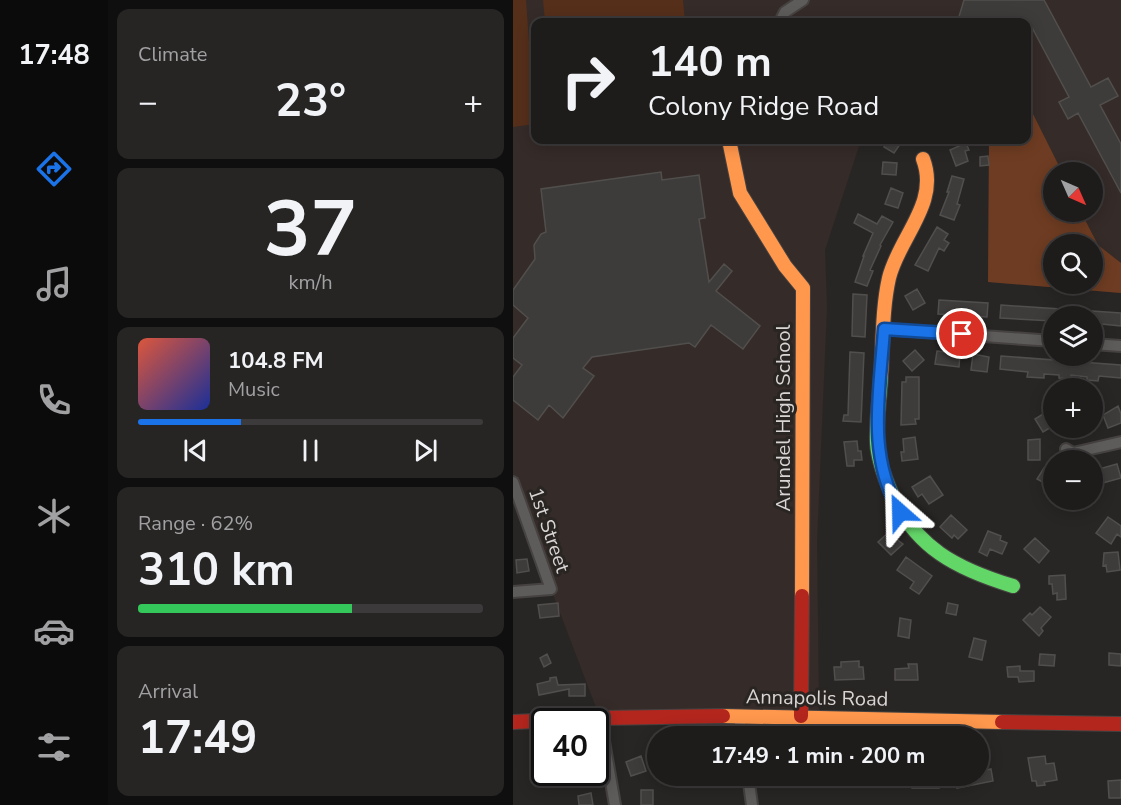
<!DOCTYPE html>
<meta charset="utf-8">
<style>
body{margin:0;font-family:"Nunito Sans",sans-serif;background:#262524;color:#f1f3f6;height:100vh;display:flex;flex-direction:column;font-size:22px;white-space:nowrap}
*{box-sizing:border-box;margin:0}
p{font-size:20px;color:#a1a1a3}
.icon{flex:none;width:33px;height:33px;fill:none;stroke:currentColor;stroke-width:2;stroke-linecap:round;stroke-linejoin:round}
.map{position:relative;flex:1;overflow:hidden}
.side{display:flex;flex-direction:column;gap:9px;padding:9px;background:#100f0f;width:405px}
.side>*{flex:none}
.top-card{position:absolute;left:18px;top:18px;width:500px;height:126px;border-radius:12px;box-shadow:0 3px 15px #0003,0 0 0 2px #3c3a3a;background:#1e1c1b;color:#f1f3f6;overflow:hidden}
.needle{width:39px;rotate:135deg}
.fabs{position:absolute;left:530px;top:162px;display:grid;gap:12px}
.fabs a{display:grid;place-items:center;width:60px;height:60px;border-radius:50%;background:#1e1c1b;box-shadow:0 3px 15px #0003,0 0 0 2px #3c3a3a;font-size:30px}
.speed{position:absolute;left:18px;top:708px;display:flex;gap:12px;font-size:30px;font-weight:700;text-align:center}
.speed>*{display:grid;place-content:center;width:78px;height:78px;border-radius:50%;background:#1e1c1b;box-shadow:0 3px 15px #0003,0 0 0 2px #3c3a3a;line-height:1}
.speed .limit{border:3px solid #111;border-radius:9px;background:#fff;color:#111}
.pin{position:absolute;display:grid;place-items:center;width:51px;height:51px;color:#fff;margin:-26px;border:3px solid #fff;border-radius:50%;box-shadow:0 2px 6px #0007}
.me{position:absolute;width:66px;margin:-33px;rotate:335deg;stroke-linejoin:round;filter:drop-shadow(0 0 4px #0008)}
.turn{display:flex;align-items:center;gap:21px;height:126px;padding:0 18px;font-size:27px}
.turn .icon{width:78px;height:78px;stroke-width:2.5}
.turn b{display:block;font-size:42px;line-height:51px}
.big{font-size:45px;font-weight:700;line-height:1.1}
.side .widget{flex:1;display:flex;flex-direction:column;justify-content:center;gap:9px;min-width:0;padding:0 21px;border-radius:12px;background:#262524}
.side .dial{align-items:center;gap:0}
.dial b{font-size:78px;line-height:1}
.song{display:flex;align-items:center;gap:18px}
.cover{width:72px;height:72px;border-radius:9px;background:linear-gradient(135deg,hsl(10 70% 55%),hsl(230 70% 35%))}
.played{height:6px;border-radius:3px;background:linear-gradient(90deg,#1a73e8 30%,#3c3a3a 30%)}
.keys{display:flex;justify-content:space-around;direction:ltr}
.heat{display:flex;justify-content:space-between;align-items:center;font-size:33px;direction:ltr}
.charge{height:9px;border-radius:4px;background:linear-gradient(90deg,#34c759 62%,#3c3a3a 0)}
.trip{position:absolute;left:134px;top:726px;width:342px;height:60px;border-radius:30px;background:#1e1c1b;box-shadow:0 3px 15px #0003,0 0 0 2px #3c3a3a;font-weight:700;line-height:60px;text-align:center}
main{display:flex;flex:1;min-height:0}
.tabs{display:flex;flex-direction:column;width:108px;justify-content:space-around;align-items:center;background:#0c0b0b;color:#a1a1a3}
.tabs .icon{width:42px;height:42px}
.tabs .current{color:#1a73e8}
.tabs b{font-size:27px;color:#f1f3f6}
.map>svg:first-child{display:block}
.built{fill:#352b28;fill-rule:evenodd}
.green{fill:#552f1a}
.forest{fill:#6e3c22;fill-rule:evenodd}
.building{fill:#3e3c3a;stroke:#514f4d;stroke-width:1.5}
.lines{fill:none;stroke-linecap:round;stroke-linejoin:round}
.street-casing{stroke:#454241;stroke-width:14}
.fast-casing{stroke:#454241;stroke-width:16}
.slow-casing{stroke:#454241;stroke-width:16}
.jam-casing{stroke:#454241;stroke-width:16}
.street{stroke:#5d5c5a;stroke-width:10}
.fast{stroke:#63d668;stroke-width:14}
.slow{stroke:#ff974d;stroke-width:14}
.jam{stroke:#b3261e;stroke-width:14}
.route-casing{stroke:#114b97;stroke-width:15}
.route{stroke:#1a73e8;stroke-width:10}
.labels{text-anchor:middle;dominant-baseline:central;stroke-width:6;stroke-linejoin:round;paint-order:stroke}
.street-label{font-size:20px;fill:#d9d5d4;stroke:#292523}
</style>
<main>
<nav class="tabs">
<b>17:48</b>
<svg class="icon current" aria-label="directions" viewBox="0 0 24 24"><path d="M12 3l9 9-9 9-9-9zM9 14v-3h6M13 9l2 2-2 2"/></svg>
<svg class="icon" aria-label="music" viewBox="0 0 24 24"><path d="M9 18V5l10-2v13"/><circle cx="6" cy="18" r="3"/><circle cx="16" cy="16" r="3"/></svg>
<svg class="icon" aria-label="phone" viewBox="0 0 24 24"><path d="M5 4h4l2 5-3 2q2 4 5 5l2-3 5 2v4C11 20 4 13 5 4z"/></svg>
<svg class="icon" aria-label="climate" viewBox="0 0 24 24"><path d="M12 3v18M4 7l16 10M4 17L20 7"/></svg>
<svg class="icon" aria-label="car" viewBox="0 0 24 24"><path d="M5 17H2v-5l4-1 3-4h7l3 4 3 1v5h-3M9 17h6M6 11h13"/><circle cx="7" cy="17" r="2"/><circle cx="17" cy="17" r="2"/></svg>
<svg class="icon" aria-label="filters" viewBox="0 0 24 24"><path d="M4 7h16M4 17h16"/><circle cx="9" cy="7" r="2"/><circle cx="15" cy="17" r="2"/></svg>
</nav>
<section class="side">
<div class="widget"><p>Climate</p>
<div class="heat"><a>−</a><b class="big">23°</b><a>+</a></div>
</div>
<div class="widget dial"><b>37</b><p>km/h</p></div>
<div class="widget">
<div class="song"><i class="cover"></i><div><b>104.8 FM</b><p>Music</p></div></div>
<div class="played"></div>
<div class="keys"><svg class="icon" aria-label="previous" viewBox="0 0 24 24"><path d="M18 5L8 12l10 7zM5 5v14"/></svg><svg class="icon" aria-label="pause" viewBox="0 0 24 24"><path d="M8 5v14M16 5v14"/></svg><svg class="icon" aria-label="next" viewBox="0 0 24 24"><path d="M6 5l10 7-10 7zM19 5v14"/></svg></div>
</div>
<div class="widget"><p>Range · 62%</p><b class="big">310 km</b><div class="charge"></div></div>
<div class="widget"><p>Arrival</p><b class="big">17:49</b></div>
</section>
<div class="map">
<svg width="608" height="805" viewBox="0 0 608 805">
<rect width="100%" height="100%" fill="#282624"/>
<path class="built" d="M0 0H608V293L475 282 476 140H513V22H22V140H348L312 250 314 307 304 542 306 710H84L38 589 0 483ZM540 172H579V212H540ZM540 244H579V284H540Z"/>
<path class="green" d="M0 0H13L22 124 0 127Z
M30 0H170L172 22H32Z"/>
<path class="forest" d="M513 100 549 172H540V212H568L585 245 608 263V293L475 282 476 140H513ZM540 244H579V284H540Z"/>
<path class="building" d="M451 0H531L578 87 595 78 605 96 587 105 608 144V193L565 113 555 119 546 102 556 97 516 22H451L445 20Z
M375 140H390L381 153 371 147Z
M453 143 456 150 452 151 455 161 443 166 437 150Z
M475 156 476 165 467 166V157Z
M370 162 384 163 383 175 369 174Z
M148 172 149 180 186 175 192 218 186 219 196 282 211 264 219 271 203 291 247 326 230 349 198 325 182 347 176 343 79 357 70 368 81 376 50 418 36 405 25 420 0 400V377L9 365 0 358V338L15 318 0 305V290L22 259 21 245 28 234 33 232 28 189Z
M439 176 451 179 444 204 447 205 441 220 427 215 436 192H434Z
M378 188 390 193 385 208 372 204Z
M345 214 364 224 369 216 380 222 367 245 368 246 357 270 360 271 354 286 342 282 351 256H350L360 233 341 223Z
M424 227 435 234 431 240 436 243 431 251 426 248 415 271 402 265Z
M404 289 412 303 400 310 392 296Z
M340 294 354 295 352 337 339 336Z
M426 300 475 303 474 317 425 314Z
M488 305 578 311V316H540V321L487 318Z
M579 311 608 313V326L579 323Z
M402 350 411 360 399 371 390 361Z
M424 351 447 354 446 367 422 364Z
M337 352 351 353 348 422 330 421 331 415H335Z
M460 354 476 357 474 372 458 370Z
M488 356 608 365V378L586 376 585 381 574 380V377L558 375V379L546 378V375L531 374V378L514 377 515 372 487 369Z
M393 377H406V419H402L403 424 388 425 389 382H393Z
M605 406 608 414V423L595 428 590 415Z
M540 412V426L530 432 522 419 530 414 532 417Z
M402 437 405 459 389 461 388 452H391L390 439Z
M527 439V460H515V440Z
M344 441 345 451H348L349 460H341V466H334L331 442Z
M604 464 608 478 579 486V471Z
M531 468 540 473V488L524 479Z
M417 476 430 495 416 504 409 494 405 497 399 487Z
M438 515 454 530 445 539 441 535 439 538 427 527Z
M595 517 608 526V537L604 534 598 544 583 533Z
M475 531 488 536 487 540 494 543 489 554 477 549 474 556 466 552Z
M375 533 390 544 378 555 365 542Z
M522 538 536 551 526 563 511 549Z
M605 552 607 570 594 572 593 565 590 566 591 553Z
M393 557 419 576 406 594 397 588 401 582 384 570Z
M14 559 16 571 4 573 3 560Z
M552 575 553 599 544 600V593L540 594 539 584H536V576Z
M45 603 46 616 27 618 25 605Z
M435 603 445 605 443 615 433 613Z
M527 607 538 617 528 628 530 631 526 636 510 620 517 613 519 615Z
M387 618 398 620 396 638 385 636Z
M461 638 473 641 469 660 456 657Z
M596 653 608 654V666L596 665Z
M34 654 38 663 31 667 27 658Z
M527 654 542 655 541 666 526 665Z
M346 661V667H350L351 679 322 680 321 667H328V662Z
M395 664H404L405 680H382V669L396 668Z
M507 666V671H521V681L506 682 505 677H495L494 667Z
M43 677 45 685 72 684V696H56V689L26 695 24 684 37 681V678Z
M128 756 133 771 118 776 113 762Z
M532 756 533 764 541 763 544 780 531 782 532 785 524 786 523 781H519L515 758Z
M478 769 480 781 444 788 442 776H465V772Z
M398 776H425L426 788H399Z
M608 780V798H596L595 781Z
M128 790H140V805H128Z
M78 793 80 805H66L65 796Z"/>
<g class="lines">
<defs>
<path id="street" d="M267 22 272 12 290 0
M371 329 540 341
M579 344 608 346
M553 449 560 453 608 442
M0 482 38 589 0 592
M226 716 229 736
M87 718 102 805
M235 776 239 805"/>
<path id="fast" d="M368 375C367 397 363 420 364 443 365 460 371 476 378 492 402 548 444 569 500 586"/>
<path id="slow" d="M216 140 227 193 272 266 290 288 289 596
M368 375C370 343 369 309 376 278 386 237 427 203 410 159
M210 716 489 722"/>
<path id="jam" d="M288 716 289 596
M0 722 87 718 210 716
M489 722 608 724"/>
</defs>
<use href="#street" class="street-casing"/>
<use href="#fast" class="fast-casing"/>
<use href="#slow" class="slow-casing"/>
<use href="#jam" class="jam-casing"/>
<use href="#street" class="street"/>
<use href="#fast" class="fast"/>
<use href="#slow" class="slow"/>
<use href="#jam" class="jam"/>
</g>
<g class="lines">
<defs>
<path id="route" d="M387 512C353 455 367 391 371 329L449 334"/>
</defs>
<use href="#route" class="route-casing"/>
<use href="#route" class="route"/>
</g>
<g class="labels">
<g class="street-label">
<text transform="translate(270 418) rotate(-90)">Arundel High School</text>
<text transform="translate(36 530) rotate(71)">1st Street</text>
<text transform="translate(304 698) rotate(1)">Annapolis Road</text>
</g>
</g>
</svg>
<div class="fabs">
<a><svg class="needle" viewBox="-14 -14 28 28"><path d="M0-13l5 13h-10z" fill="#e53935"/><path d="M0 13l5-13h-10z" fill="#a1a1a3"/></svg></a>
<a><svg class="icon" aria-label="search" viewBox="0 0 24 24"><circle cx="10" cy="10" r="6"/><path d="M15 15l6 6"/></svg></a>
<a><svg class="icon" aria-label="layers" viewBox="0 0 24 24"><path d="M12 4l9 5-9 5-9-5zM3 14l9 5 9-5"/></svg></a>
<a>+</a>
<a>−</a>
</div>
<div class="speed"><div class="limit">40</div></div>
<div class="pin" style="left:449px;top:334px;background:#d93025"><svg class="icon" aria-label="arrive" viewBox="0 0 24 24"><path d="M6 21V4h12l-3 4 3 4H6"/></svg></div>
<svg class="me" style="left:387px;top:512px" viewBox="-20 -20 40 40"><path d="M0-17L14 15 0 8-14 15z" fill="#1a73e8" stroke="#fff" stroke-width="4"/></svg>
<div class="trip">17:49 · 1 min · 200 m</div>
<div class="top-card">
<div class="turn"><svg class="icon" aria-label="right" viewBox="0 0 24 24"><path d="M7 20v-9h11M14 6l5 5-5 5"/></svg><div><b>140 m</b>Colony Ridge Road</div></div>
</div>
</div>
</main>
